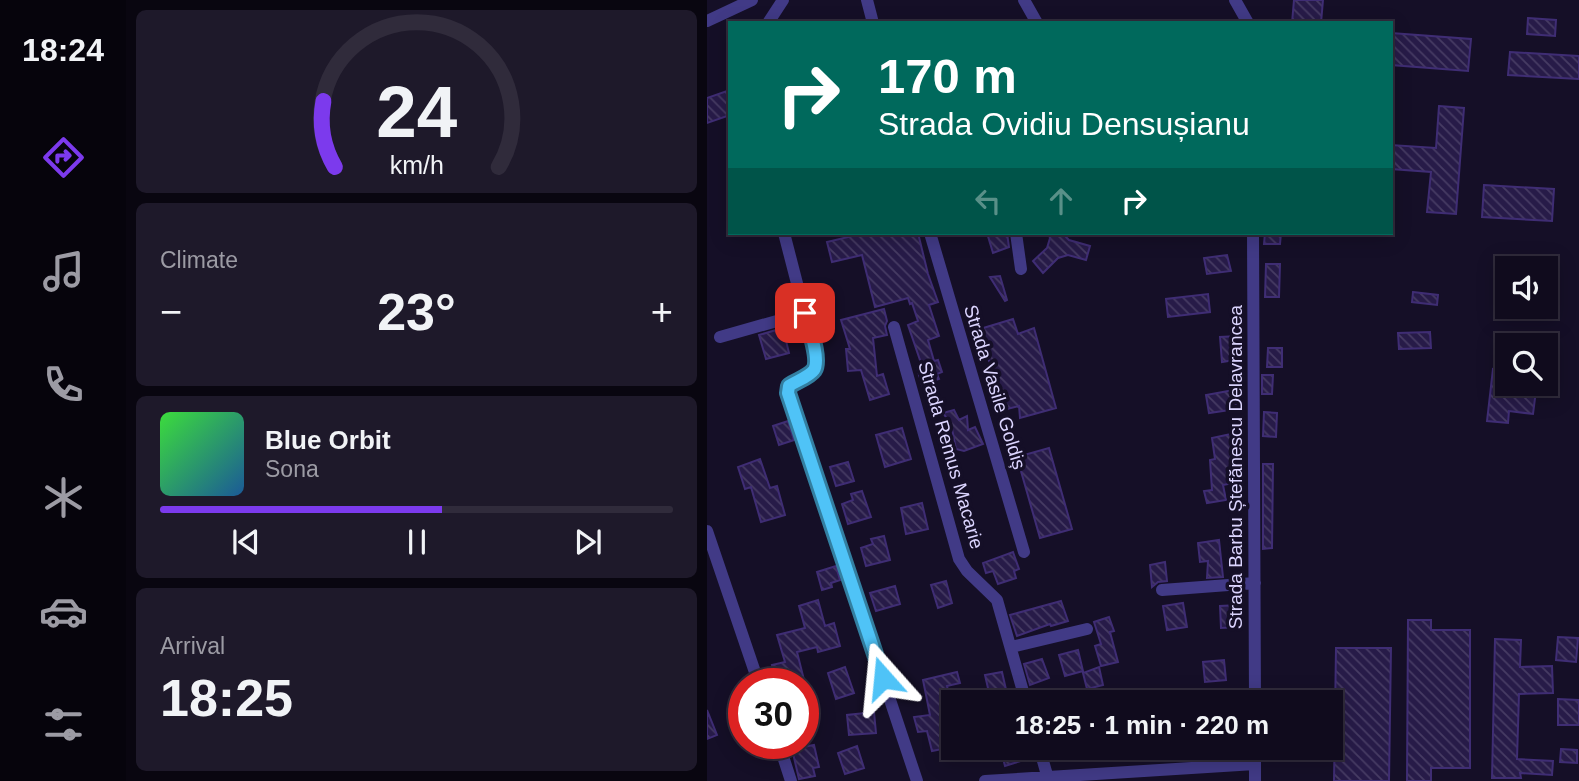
<!DOCTYPE html>
<meta charset="utf-8">
<style>
body{margin:0;font-family:Helvetica,sans-serif;background:#1e192a;color:#f1f3f6;height:100vh;display:flex;flex-direction:column;font-size:26px;white-space:nowrap}
*{box-sizing:border-box;margin:0}
p{font-size:23px;color:#9c9ba4}
.icon{flex:none;width:38px;height:38px;fill:none;stroke:currentColor;stroke-width:2;stroke-linecap:round;stroke-linejoin:round}
.map{position:relative;flex:1;overflow:hidden}
.panel{display:flex;flex-direction:column;gap:10px;padding:10px;background:#090610;width:581px}
.panel>*{flex:none}
.banner{position:absolute;left:21px;top:21px;width:665px;height:214px;border-radius:0px;box-shadow:0 4px 18px #0003,0 0 0 2px #302b3b;background:#00695c;color:#fff;overflow:hidden}
.fabs{position:absolute;left:788px;top:256px;display:grid;gap:14px}
.fabs a{display:grid;place-items:center;width:63px;height:63px;border-radius:0px;background:#100b1d;box-shadow:0 4px 18px #0003,0 0 0 2px #302b3b;font-size:35px}
.speed{position:absolute;left:21px;top:668px;display:flex;gap:14px;font-size:35px;font-weight:700;text-align:center}
.speed>*{display:grid;place-content:center;width:91px;height:91px;border-radius:50%;background:#100b1d;box-shadow:0 4px 18px #0003,0 0 0 2px #302b3b;line-height:1}
.speed .limit{border:10px solid #d22;background:#fff;color:#111}
.pin{position:absolute;display:grid;place-items:center;width:60px;height:60px;color:#fff;margin:-30px;border-radius:14px;box-shadow:0 4px 10px #0006}
.me{position:absolute;width:77px;margin:-38px;rotate:342deg;stroke-linejoin:round;filter:drop-shadow(0 0 5px #0008)}
.turn{display:flex;align-items:center;gap:24px;height:147px;padding:0 35px;font-size:32px}
.turn .icon{width:91px;height:91px;stroke-width:2.5}
.turn b{display:block;font-size:49px;line-height:60px}
.lanes{display:flex;align-items:center;height:66px;padding:0 35px;background:#0003;justify-content:center;gap:35px;direction:ltr}
.lanes .off{opacity:.35}
.big{font-size:52px;font-weight:700;line-height:1.1}
.panel .card{flex:1;display:flex;flex-direction:column;justify-content:center;gap:10px;min-width:0;padding:0 24px;border-radius:10px;background:#1e192a}
.panel .dial{align-items:center;gap:0}
.dial svg{height:182px;overflow:visible;fill:none;stroke:#302b3b;stroke-width:7;stroke-linecap:round;text-anchor:middle}
.dial text{fill:#f1f3f6;stroke:none}
.song{display:flex;align-items:center;gap:21px}
.cover{width:84px;height:84px;border-radius:10px;background:linear-gradient(135deg,hsl(120 70% 55%),hsl(210 70% 35%))}
.played{height:7px;border-radius:4px;background:linear-gradient(90deg,#7c3aed 55%,#302b3b 55%)}
.keys{display:flex;justify-content:space-around;direction:ltr}
.heat{display:flex;justify-content:space-between;align-items:center;font-size:38px;direction:ltr}
.trip{position:absolute;left:234px;top:690px;width:402px;height:70px;border-radius:0px;background:#100b1d;box-shadow:0 4px 18px #0003,0 0 0 2px #302b3b;font-weight:700;line-height:70px;text-align:center}
main{display:flex;flex:1;min-height:0}
.menu{display:flex;flex-direction:column;width:126px;justify-content:space-around;align-items:center;background:#06040c;color:#9c9ba4}
.menu .icon{width:49px;height:49px}
.menu .selected{color:#7c3aed}
.menu b{font-size:32px;color:#f1f3f6}
.map>svg:first-child{display:block}
.building{fill:url(#building-back-hatch);stroke:#3f2d74;stroke-width:2}
.lines{fill:none;stroke-linecap:round;stroke-linejoin:round}
.street{stroke:#413a86;stroke-width:12}
.route-casing{stroke:#337fa1;stroke-width:18}
.route{stroke:#4fc3f7;stroke-width:12}
.labels{text-anchor:middle;dominant-baseline:central;stroke-width:7;stroke-linejoin:round;paint-order:stroke}
.street-label{font-size:19px;fill:#dcd5ff;stroke:#150f27}
</style>
<main>
<nav class="menu">
<b>18:24</b>
<svg class="icon selected" aria-label="directions" viewBox="0 0 24 24"><path d="M12 3l9 9-9 9-9-9zM9 14v-3h6M13 9l2 2-2 2"/></svg>
<svg class="icon" aria-label="music" viewBox="0 0 24 24"><path d="M9 18V5l10-2v13"/><circle cx="6" cy="18" r="3"/><circle cx="16" cy="16" r="3"/></svg>
<svg class="icon" aria-label="phone" viewBox="0 0 24 24"><path d="M5 4h4l2 5-3 2q2 4 5 5l2-3 5 2v4C11 20 4 13 5 4z"/></svg>
<svg class="icon" aria-label="climate" viewBox="0 0 24 24"><path d="M12 3v18M4 7l16 10M4 17L20 7"/></svg>
<svg class="icon" aria-label="car" viewBox="0 0 24 24"><path d="M5 17H2v-5l4-1 3-4h7l3 4 3 1v5h-3M9 17h6M6 11h13"/><circle cx="7" cy="17" r="2"/><circle cx="17" cy="17" r="2"/></svg>
<svg class="icon" aria-label="filters" viewBox="0 0 24 24"><path d="M4 7h16M4 17h16"/><circle cx="9" cy="7" r="2"/><circle cx="15" cy="17" r="2"/></svg>
</nav>
<section class="panel">
<div class="card dial"><svg viewBox="0 0 100 80">
<path d="M14 69A42 42 0 1 1 86 69"/>
<path d="M14 69A42 42 0 0 1 9 40" stroke="#7c3aed"/>
<text x="50" y="56" font-size="32" font-weight="700">24</text>
<text x="50" y="72" font-size="11">km/h</text>
</svg></div>
<div class="card"><p>Climate</p>
<div class="heat"><a>−</a><b class="big">23°</b><a>+</a></div>
</div>
<div class="card">
<div class="song"><i class="cover"></i><div><b>Blue Orbit</b><p>Sona</p></div></div>
<div class="played"></div>
<div class="keys"><svg class="icon" aria-label="previous" viewBox="0 0 24 24"><path d="M18 5L8 12l10 7zM5 5v14"/></svg><svg class="icon" aria-label="pause" viewBox="0 0 24 24"><path d="M8 5v14M16 5v14"/></svg><svg class="icon" aria-label="next" viewBox="0 0 24 24"><path d="M6 5l10 7-10 7zM19 5v14"/></svg></div>
</div>
<div class="card"><p>Arrival</p><b class="big">18:25</b></div>
</section>
<div class="map">
<svg width="872" height="781" viewBox="0 0 872 781">
<defs>
<pattern id="building-back-hatch" width="6" height="6" patternUnits="userSpaceOnUse" patternTransform="scale(1.75)"><rect width="6" height="6" fill="#271b48"/><path d="M-1 5l2 2M0 0l6 6M5-1l2 2" fill="none" stroke="#463b63"/></pattern>
</defs>
<rect width="100%" height="100%" fill="#150f27"/>
<path class="building" d="M587 0H616L614 23H585Z
M821 18 849 20 848 36 820 34Z
M684 33 764 39 761 71 684 65Z
M803 52 872 56V79L801 75Z
M20 91 23 100V115L0 123V98Z
M732 106 757 108 749 214 720 212 724 172 684 169V145L729 148Z
M777 185 847 189 845 221 775 217Z
M158 233H211L221 274 231 302 222 305 232 336 221 340 227 361 231 360 235 372 230 374 232 379 215 385 210 368 215 366 201 325 211 321 205 303 203 304 201 298 168 307 155 255 125 262 120 242Z
M280 233H300L302 247 286 253Z
M341 233H355L362 240 383 246 379 260 361 255 351 258 336 273 326 261 340 248 343 238Z
M558 233H574L573 244H557Z
M520 255 524 271 500 274 497 258Z
M559 264H573L572 297H558Z
M293 276 300 300 298 301 283 277Z
M706 292 731 295 730 305 705 302Z
M501 294 503 312 461 317 459 299Z
M177 309 180 321 178 326 180 335 166 338 170 376 176 374 182 394 163 400 154 370 141 371 139 349H143L134 320Z
M306 319 311 334 327 328 349 408 313 418 312 406 296 410 273 329Z
M76 328 82 353 59 359 52 335Z
M723 332 724 348 692 349 691 333Z
M532 336 534 359 515 362 513 337Z
M561 348H575V367H560Z
M786 369 800 371V383H830L826 414 802 411 801 423 780 421Z
M555 375H566L565 394H555Z
M527 390 530 409 502 413 499 395Z
M247 410 252 420 260 416 261 430 268 427 276 444 257 451 249 449 244 424 236 413Z
M557 412 570 413 569 437 556 436Z
M81 421 87 440 72 445 66 426Z
M195 428 204 459 178 467 169 435Z
M524 434 531 482 516 485 519 500 500 503 497 491 505 490 503 460 508 459 505 438Z
M342 448 365 529 333 538 310 457Z
M53 459 63 488 70 486 78 515 54 522 44 487 38 489 31 467Z
M141 462 147 481 129 486 123 467Z
M556 464H566L565 548 556 549Z
M155 491 164 517 141 524 135 504 146 500 144 494Z
M215 503 221 529 199 534 194 508Z
M177 536 183 560 159 566 154 548 166 544 164 539Z
M512 540 516 577 500 578 501 561 493 562 491 543Z
M306 552 312 569 307 571 309 578 291 584 286 571 279 573 276 563Z
M458 562 460 581 451 582 445 587 443 565Z
M129 566 133 580 124 583 125 587 115 590 110 572Z
M239 581 245 603 231 608 224 585Z
M188 586 193 604 169 611 163 593Z
M111 600 118 626 127 623 133 646 111 652 110 647 90 652 97 680 70 684 65 665 78 662 70 635 98 628 92 606Z
M354 601 361 621 344 626 343 624 310 636 303 615Z
M476 603 480 627 460 630 456 606Z
M532 605 533 627 514 628 513 606Z
M402 617 407 631 403 632 411 662 394 666 388 646 394 644 387 622Z
M701 620H724V630H763V768H724V781H700Z
M851 637 871 638 869 662 849 660Z
M788 639 814 640 813 667 845 666 846 693 812 694 810 759 846 761 845 775 813 773 814 778H785Z
M629 648H684L682 781H627Z
M371 650 376 671 358 676 352 655Z
M335 659 342 678 323 685 317 664Z
M517 660 519 680 498 682 496 662Z
M138 667 147 693 129 699 121 673Z
M392 667 396 685 380 689 376 673Z
M250 672 253 683 240 686 244 703 240 704 245 728H241L245 747 225 751 220 731 211 732 207 717 223 715 216 680Z
M295 672 300 694 283 697 278 675Z
M851 699 872 700V725H851Z
M0 710 10 735 0 739Z
M167 712 169 733 142 735 140 715Z
M107 745 112 767 106 768 108 776 92 779 85 749Z
M150 746 157 768 138 774 131 753Z
M293 747H317L320 759 298 766Z
M344 747H398L373 759 370 751 348 758Z
M854 749 870 750V763L853 762Z"/>
<g class="lines">
<path class="street" d="M160 0 166 23
M317 0 330 23
M528 0 541 23
M0 21 45 0
M61 23 76 0
M77 233 109 357 106 371 82 386 81 393 210 781
M223 233 317 552
M309 233 314 269
M546 233 548 702
M187 327 252 559 260 571 290 600 319 702
M13 337 98 313
M0 531 52 684
M455 590 548 583
M304 647 380 629
M72 744 84 781
M332 747 340 775
M278 781 548 764
M548 781V747"/>
</g>
<g class="lines">
<defs>
<path id="route" d="M98 313C101 325 114 359 107 370 102 377 89 381 82 386L81 393 176 678"/>
</defs>
<use href="#route" class="route-casing"/>
<use href="#route" class="route"/>
</g>
<g class="labels">
<g class="street-label">
<text transform="translate(288 387) rotate(73)">Strada Vasile Goldiș</text>
<text transform="translate(244 455) rotate(74)">Strada Remus Macarie</text>
<text transform="translate(528 467) rotate(-90)">Strada Barbu Ștefănescu Delavrancea</text>
</g>
</g>
</svg>
<div class="fabs">
<a><svg class="icon" aria-label="sound" viewBox="0 0 24 24"><path d="M4 9h4l5-4v14l-5-4H4zM17 9q2 3 0 6"/></svg></a>
<a><svg class="icon" aria-label="search" viewBox="0 0 24 24"><circle cx="10" cy="10" r="6"/><path d="M15 15l6 6"/></svg></a>
</div>
<div class="speed"><div class="limit">30</div></div>
<div class="pin" style="left:98px;top:313px;background:#d93025"><svg class="icon" aria-label="arrive" viewBox="0 0 24 24"><path d="M6 21V4h12l-3 4 3 4H6"/></svg></div>
<svg class="me" style="left:176px;top:678px" viewBox="-20 -20 40 40"><path d="M0-17L14 15 0 8-14 15z" fill="#4fc3f7" stroke="#fff" stroke-width="4"/></svg>
<div class="trip">18:25 · 1 min · 220 m</div>
<div class="banner">
<div class="turn"><svg class="icon" aria-label="right" viewBox="0 0 24 24"><path d="M7 20v-9h11M14 6l5 5-5 5"/></svg><div><b>170 m</b>Strada Ovidiu Densușianu</div></div>
<div class="lanes"><svg class="icon off" aria-label="left" viewBox="0 0 24 24"><path d="M17 20v-9H6M10 6l-5 5 5 5"/></svg><svg class="icon off" aria-label="ahead" viewBox="0 0 24 24"><path d="M12 20V5M6 11l6-6 6 6"/></svg><svg class="icon" aria-label="right" viewBox="0 0 24 24"><path d="M7 20v-9h11M14 6l5 5-5 5"/></svg></div>
</div>
</div>
</main>
